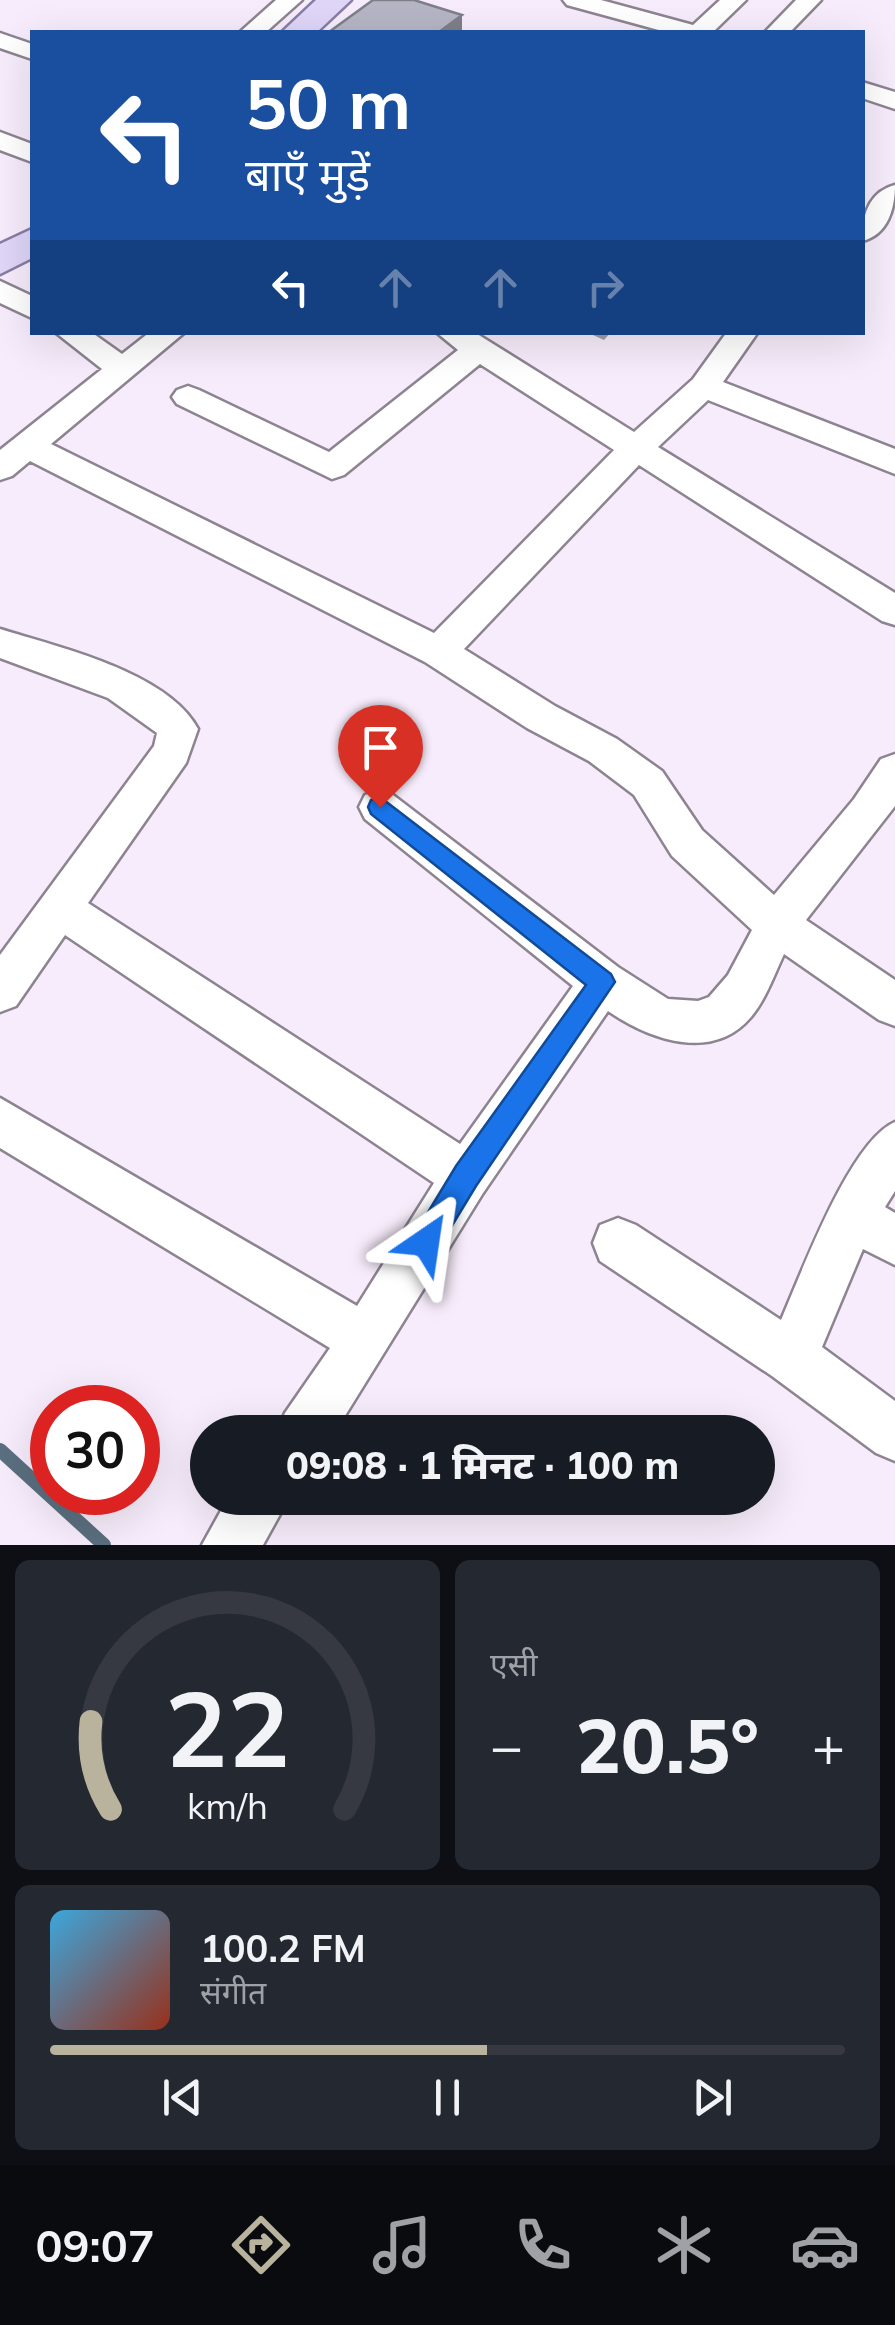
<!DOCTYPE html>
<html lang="hi">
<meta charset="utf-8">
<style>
body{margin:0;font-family:Mulish,"Noto Sans Devanagari",sans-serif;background:#242831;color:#f1f3f6;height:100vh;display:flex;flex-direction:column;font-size:38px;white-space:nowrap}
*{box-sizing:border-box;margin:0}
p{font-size:32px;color:#9ea1a6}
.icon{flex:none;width:55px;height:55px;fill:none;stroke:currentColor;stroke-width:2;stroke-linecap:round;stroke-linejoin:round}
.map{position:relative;height:1545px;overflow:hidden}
.panel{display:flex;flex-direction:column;gap:15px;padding:15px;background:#0d0f14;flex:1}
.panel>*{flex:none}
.guide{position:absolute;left:30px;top:30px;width:835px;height:305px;border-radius:0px;box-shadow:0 10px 40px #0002;background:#1a4fa0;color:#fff;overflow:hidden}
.speed{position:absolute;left:30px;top:1385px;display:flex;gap:20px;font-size:50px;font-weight:700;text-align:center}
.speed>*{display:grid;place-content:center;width:130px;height:130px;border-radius:50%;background:#171b24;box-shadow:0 10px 40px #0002;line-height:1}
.speed .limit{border:15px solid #d22;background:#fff;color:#111}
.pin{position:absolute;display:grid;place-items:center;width:85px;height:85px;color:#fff;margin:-102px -42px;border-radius:50% 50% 50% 0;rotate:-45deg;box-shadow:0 0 10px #0007}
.pin .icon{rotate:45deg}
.me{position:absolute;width:110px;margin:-55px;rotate:32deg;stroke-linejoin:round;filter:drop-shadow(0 0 8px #0008)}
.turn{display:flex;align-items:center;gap:35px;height:210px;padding:0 50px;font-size:45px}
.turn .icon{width:130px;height:130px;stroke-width:2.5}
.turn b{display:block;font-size:70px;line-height:85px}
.lanes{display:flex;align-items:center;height:95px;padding:0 50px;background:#0003;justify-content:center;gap:50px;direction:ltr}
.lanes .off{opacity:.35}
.big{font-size:75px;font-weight:800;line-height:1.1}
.panel .tile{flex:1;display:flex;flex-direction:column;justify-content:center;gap:15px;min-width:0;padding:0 35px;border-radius:15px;background:#242831}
.panel .dial{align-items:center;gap:0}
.dial svg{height:260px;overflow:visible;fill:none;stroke:#363941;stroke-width:7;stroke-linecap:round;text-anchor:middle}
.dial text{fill:#f1f3f6;stroke:none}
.song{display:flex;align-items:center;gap:30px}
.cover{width:120px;height:120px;border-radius:15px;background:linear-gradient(135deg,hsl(200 70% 55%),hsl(10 70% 35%))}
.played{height:10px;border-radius:5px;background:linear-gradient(90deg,#b9b29d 55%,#363941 55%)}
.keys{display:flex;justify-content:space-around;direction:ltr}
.heat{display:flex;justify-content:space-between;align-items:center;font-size:55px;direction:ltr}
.panel .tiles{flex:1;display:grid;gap:15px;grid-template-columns:1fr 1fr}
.tile:last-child{grid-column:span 2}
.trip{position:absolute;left:190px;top:1415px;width:585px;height:100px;border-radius:50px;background:#171b24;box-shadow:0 10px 40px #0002;font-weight:800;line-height:100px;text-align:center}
.tab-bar{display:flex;height:160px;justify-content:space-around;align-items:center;background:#090b0e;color:#9ea1a6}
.tab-bar .icon{width:70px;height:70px}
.tab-bar .on{color:#b9b29d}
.tab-bar b{font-size:45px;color:#f1f3f6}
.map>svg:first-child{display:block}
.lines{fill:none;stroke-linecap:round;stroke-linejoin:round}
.stream{stroke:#5a6f7f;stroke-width:14}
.minor-casing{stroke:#8d8391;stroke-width:5}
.primary-casing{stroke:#887da4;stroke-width:5}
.minor{fill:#fff;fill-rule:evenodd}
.primary{fill:#dfd6f8;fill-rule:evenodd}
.wall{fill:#9d9ca9}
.shaded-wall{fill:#7f7f8a}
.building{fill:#b6b5c5;stroke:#7f7f8a;stroke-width:2.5}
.route{fill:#1a73e8;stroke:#114b97;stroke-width:2.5}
</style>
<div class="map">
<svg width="895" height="1545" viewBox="0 0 895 1545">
<rect width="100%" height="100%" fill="#f7ecfb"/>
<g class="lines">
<path class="stream" d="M0 1450 104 1545"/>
<defs>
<path id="minor" d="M276 0H302L266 32H240Z
M563 0H601L693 25 720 0H746L713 32H666L567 5Z
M796 0H821L790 32H765Z
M0 33 32 44V59L0 48Z
M862 82 895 92V109L862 98Z
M0 132 32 144V162L0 150Z
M895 185C895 208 888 235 862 241 862 217 868 192 895 185Z
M0 281 32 296V318L0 303Z
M55 332H91L122 354 150 332H185L51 444 434 633 614 450 480 364 344 475 332 479 177 404 172 397 177 390 188 386 199 390 329 452 458 350 436 332H474L634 432 693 379 727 332H758L723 382 895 449V474L708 400 658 447 895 593V625L882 621 639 465 464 649 555 706 617 739 662 771 702 830 774 895 854 799 881 759 895 754V806L806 920 895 980V1026L879 1020 784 954C774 975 766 999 751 1017 712 1063 649 1039 608 1011L483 1193 335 1432H277L285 1413 330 1348 0 1148V1098L357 1306 434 1183 65 935 16 1006 0 1012V955L154 746 157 733 108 698 0 658V629C58 647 168 672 198 729L186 763 88 903 460 1144 573 986 365 819 359 807 365 795 379 790 393 795 618 967 668 999 698 1001 709 997 728 975 752 930 672 856 634 795 589 761 527 728 425 662 30 461 12 476 0 480V450L102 369Z
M895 1122V1191L885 1207 895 1213V1265L863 1249 822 1347 895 1401V1461L876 1453 772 1376 600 1261 593 1243 600 1225 618 1218 636 1225 781 1320C802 1272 850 1141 895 1122Z
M228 1498H289L263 1545H202Z"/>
<path id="primary" d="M316 0H351L317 32H282Z
M32 229V258L0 274V244Z"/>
</defs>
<use href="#minor" class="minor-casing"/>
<use href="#primary" class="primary-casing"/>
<use href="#minor" class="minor"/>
<use href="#primary" class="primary"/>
</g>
<path class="wall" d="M586 332H611L604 340Z"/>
<path class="shaded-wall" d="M462 15V32H439Z"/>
<path class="building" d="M373 0H414L462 15 439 32H329Z"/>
<path class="route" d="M380 797 611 974 615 982 476 1186 436 1252 426 1256 416 1252 412 1242 416 1232 456 1166 586 985 371 814 368 807 371 800Z"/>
</svg>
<div class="speed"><div class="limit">30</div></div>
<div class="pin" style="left:380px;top:807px;background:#d93025"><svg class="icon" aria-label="arrive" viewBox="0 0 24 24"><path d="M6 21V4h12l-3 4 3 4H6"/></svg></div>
<svg class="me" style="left:426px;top:1242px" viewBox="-20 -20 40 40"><path d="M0-17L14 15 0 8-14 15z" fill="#1a73e8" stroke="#fff" stroke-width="4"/></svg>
<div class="trip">09:08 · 1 मिनट · 100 m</div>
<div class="guide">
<div class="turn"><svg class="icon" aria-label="left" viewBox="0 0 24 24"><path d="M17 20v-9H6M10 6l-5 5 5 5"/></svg><div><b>50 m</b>बाएँ मुड़ें</div></div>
<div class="lanes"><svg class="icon" aria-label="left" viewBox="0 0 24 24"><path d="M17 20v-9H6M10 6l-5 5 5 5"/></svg><svg class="icon off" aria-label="ahead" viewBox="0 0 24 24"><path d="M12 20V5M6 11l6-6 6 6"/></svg><svg class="icon off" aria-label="ahead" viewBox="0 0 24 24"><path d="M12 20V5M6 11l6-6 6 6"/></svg><svg class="icon off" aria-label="right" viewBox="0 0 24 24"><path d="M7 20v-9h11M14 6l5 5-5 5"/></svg></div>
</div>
</div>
<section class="panel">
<div class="tiles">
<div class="tile dial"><svg viewBox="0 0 100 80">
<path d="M14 69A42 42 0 1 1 86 69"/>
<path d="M14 69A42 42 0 0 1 8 42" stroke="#b9b29d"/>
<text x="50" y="56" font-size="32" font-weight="700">22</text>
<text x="50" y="72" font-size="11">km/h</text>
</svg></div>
<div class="tile"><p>एसी</p>
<div class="heat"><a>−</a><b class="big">20.5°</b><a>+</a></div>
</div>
<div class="tile">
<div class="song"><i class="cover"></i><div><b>100.2 FM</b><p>संगीत</p></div></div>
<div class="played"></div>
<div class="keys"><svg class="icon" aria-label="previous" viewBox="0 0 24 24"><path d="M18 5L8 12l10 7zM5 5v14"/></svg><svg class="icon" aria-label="pause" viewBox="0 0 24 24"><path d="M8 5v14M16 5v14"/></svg><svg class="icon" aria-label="next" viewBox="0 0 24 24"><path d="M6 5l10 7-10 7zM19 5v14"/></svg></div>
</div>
</div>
</section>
<nav class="tab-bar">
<b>09:07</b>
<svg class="icon on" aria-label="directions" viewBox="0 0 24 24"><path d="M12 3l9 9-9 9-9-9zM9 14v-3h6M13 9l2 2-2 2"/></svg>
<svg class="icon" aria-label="music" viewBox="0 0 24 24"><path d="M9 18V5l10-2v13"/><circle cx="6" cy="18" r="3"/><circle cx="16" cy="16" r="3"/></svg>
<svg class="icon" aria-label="phone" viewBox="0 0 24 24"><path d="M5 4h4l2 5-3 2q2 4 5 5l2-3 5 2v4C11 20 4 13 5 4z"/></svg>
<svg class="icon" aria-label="climate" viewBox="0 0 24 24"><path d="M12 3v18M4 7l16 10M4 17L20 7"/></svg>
<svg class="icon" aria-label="car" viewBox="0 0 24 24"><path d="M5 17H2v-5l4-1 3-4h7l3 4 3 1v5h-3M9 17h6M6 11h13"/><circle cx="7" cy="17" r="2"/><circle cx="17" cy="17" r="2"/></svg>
</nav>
